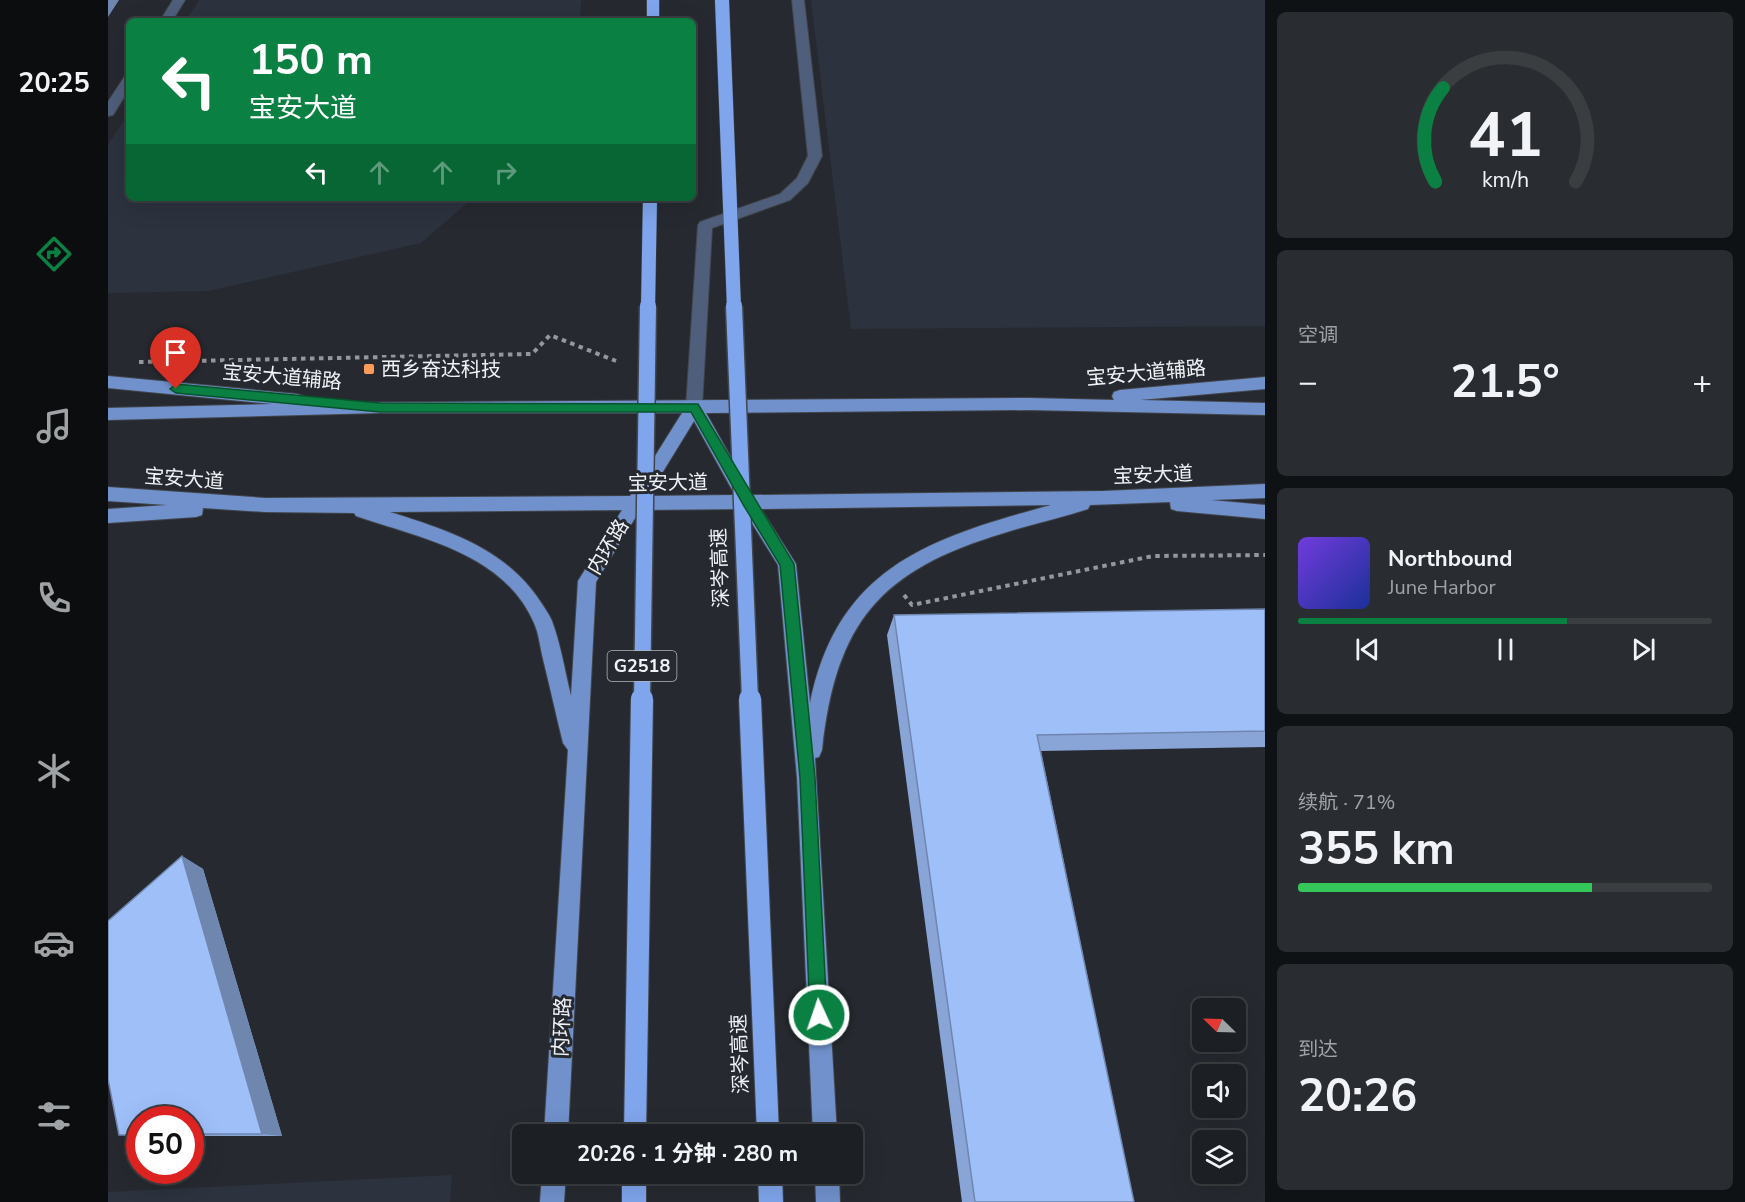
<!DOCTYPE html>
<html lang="zh">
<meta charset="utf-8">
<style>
body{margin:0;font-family:"Nunito Sans","Noto Sans SC",sans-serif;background:#292d31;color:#f1f3f6;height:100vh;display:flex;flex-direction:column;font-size:22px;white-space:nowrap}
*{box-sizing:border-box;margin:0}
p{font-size:20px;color:#a0a3a6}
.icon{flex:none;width:33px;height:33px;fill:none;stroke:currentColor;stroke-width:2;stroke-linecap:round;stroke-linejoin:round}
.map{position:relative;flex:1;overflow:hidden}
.drawer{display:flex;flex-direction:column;gap:12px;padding:12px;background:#0f1214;width:480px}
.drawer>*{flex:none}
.banner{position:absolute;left:18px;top:18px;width:570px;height:183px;border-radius:9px;box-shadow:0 6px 24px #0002,0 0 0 2px #3a3e41;background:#0b8043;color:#fff;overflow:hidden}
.needle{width:39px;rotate:293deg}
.controls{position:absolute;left:1084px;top:998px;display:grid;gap:12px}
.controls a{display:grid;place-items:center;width:54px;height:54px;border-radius:9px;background:#1c2024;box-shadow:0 6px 24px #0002,0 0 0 2px #3a3e41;font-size:30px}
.speed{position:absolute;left:18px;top:1106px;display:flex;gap:12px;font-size:30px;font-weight:700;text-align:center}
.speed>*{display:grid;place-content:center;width:78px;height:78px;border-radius:50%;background:#1c2024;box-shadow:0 6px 24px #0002,0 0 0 2px #3a3e41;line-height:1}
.speed .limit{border:9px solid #d22;background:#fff;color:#111}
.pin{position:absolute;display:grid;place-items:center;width:51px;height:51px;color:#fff;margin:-62px -26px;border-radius:50% 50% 50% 0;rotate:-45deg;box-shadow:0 0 6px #0007}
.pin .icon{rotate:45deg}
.me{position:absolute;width:66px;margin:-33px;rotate:357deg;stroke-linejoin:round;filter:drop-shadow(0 0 4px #0008)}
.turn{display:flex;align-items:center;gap:21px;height:126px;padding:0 24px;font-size:27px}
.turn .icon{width:78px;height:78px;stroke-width:2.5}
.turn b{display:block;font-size:42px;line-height:51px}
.lanes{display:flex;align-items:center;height:57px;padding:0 24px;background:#0003;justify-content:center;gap:30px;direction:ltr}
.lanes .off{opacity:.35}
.big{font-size:45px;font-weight:700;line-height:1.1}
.drawer .card{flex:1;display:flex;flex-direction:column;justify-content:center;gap:9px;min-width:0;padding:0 21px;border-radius:9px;background:#292d31}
.drawer .dial{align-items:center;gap:0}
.dial svg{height:156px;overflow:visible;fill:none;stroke:#3a3e41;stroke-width:7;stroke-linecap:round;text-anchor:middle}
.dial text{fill:#f1f3f6;stroke:none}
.song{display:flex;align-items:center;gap:18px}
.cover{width:72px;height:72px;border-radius:9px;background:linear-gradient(135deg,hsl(260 70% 55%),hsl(230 70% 35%))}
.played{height:6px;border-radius:3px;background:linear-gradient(90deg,#0b8043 65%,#3a3e41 65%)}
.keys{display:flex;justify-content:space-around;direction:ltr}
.heat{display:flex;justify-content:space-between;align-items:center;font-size:33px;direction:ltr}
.charge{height:9px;border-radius:4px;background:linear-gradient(90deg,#34c759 71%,#3a3e41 0)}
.trip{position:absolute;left:404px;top:1124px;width:351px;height:60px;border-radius:9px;background:#1c2024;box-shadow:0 6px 24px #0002,0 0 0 2px #3a3e41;font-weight:700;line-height:60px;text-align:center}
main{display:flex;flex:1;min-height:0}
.menu{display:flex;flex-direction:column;width:108px;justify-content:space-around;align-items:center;background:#0b0d0e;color:#a0a3a6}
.menu .icon{width:42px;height:42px}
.menu .selected{color:#0b8043}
.menu b{font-size:27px;color:#f1f3f6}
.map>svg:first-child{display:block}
.built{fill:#2c323e}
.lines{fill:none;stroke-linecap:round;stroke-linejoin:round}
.minor-casing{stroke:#42464c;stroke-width:2}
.major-casing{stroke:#42464c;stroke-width:2}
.highway-casing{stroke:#42464c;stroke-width:2}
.path{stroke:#94979c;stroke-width:4;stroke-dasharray:4.5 4.5;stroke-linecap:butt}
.minor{fill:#4e5e7b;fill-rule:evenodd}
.major{fill:#7191cc;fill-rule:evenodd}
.highway{fill:#7fa5ec;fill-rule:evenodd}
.highway-bridge-far2-casing{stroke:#42464c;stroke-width:15;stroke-linecap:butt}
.highway-bridge-far1-casing{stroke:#42464c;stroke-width:19;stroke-linecap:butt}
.highway-bridge-casing{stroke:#42464c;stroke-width:24;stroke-linecap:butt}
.highway-bridge-far2{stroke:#7fa5ec;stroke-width:14}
.highway-bridge-far1{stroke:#7fa5ec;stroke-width:16}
.highway-bridge{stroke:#7fa5ec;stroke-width:22}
.wall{fill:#89a4d6}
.shaded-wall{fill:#6f86ae}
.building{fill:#9fbff9;stroke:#6f86ae;stroke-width:1.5}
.route{fill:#0b8043;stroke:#07532c;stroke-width:1.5}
.poi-dot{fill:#ff9b5a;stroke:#262a30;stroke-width:2}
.labels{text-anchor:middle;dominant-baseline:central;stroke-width:6;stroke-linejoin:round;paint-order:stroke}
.shield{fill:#262a30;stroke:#b3b6bb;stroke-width:1.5}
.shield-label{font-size:18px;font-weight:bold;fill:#eff2f6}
.poi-label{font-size:20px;fill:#eff2f6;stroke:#262a30;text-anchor:start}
.street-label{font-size:20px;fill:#eff2f6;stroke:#262a30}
</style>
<main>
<nav class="menu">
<b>20:25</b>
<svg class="icon selected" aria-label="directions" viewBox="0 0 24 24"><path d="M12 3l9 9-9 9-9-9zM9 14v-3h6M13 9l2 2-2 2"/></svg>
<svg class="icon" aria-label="music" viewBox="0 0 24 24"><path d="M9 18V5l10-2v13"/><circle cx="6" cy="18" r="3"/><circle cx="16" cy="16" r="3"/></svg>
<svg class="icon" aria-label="phone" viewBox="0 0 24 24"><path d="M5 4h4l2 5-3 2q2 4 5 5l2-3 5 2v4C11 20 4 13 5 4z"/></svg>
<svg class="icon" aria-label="climate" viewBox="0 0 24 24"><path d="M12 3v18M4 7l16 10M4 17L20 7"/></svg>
<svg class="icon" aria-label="car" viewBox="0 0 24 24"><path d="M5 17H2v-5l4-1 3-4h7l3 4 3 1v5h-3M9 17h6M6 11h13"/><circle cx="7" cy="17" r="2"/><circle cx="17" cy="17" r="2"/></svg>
<svg class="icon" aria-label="filters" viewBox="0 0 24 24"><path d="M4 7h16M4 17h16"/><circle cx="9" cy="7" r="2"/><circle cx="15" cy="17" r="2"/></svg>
</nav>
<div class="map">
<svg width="1157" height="1202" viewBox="0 0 1157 1202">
<rect width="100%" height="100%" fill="#262a30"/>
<path class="built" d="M91 0H473L472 21H78Z
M703 0H1157V326L743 329Z
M21 112V198H365L313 243 100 291 0 293V145Z
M344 1175 342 1202H0V1192Z"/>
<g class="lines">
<defs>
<path id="minor" d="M65 0H77L64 21H52Z
M684 0H696L714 156 700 183 682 200 604 228 594 407 592 411H580L578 407 590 225 592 222 672 194 689 178 700 156Z
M21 75V89L5 115 0 116V102L17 76Z"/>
<path id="major" d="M0 376 189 394 195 396 197 400 195 403 922 398 1006 400 1004 396 1006 392 1012 390 1157 377V389L1032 400 1157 403V415L922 410 598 413 644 495 996 491 1157 484V498L1103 500 1157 505V519L1069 511 1063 509 1062 502 982 505 980 509C952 518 924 524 896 533 772 570 728 622 714 750L711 757 707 758 729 1134H705L689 778 670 565 635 509 532 510 488 582 460 1134H436L460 750 455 743C448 715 442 687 435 659 432 647 431 634 426 623 396 553 312 538 248 516L246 513 157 512 95 508 94 515 88 517 0 523V509L59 505 0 501V487L157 498 522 496 574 413H272L0 420V408L164 404 0 388ZM586 421 627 495 540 496ZM943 505C823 538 730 566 702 703L688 564 653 509ZM514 510 470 581 463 696C457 672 453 645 444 621 441 614 436 607 432 601 397 548 339 530 282 512Z
M434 1173H458L456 1202H432Z
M707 1173H731L732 1202H708Z"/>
<path id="highway" d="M539 0H551V21H539Z
M514 1173H538V1202H514Z
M650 1173H674L675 1202H651Z"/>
</defs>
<use href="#minor" class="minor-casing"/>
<use href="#major" class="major-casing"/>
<use href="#highway" class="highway-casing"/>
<path class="path" d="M31 362 424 354 442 335 508 361
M796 595 804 605 1045 556 1157 555"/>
<use href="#minor" class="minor"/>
<use href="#major" class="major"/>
<use href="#highway" class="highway"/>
<defs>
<path id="highway-bridge-far2" d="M614 0 626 308
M540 308 542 198"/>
<path id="highway-bridge-far1" d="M626 306 642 700
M534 700 540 306"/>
<path id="highway-bridge" d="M642 699 660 1134
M527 1134 534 699"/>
</defs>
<use href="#highway-bridge-far2" class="highway-bridge-far2-casing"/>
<use href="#highway-bridge-far1" class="highway-bridge-far1-casing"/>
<use href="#highway-bridge" class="highway-bridge-casing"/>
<use href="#highway-bridge-far2" class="highway-bridge-far2"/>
<use href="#highway-bridge-far1" class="highway-bridge-far1"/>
<use href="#highway-bridge" class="highway-bridge"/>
</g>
<path class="wall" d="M1157 609V747L933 751 1026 1202H854L779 635 786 615Z
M74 856 95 869 174 1136H82V1119H32V1136L11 1135Z"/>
<path class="shaded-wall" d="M0 0H11L0 17Z
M74 856 95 869 174 1136 154 1134Z"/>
<path class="building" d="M1157 609V731L929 735 1026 1202H867L786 615Z
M74 856 154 1134H82V1119H32V1135H11L0 1079V921Z"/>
<path class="route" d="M68 384 272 403 590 404 686 564 707 778 719 1015 717 1021 711 1024 705 1021 702 1015 692 778 672 565 636 506 583 412H272L68 393 62 389Z"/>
<rect class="poi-dot" x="255" y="363" width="12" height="12" rx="3"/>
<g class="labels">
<rect class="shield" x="499.5" y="651" width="69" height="30" rx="4.5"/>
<g class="shield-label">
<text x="534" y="666">G2518</text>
</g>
<g class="poi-label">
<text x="273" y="369">西乡奋达科技</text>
</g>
<g class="street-label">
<text transform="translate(1038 373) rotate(-5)">宝安大道辅路</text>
<text transform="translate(174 377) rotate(5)">宝安大道辅路</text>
<text transform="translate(1045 475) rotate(-2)">宝安大道</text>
<text transform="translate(76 479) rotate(4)">宝安大道</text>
<text transform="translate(560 483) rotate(-1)">宝安大道</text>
<text transform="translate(500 547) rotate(-59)">内环路</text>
<text transform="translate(612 568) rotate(-92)">深岑高速</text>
<text transform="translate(454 1027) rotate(-87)">内环路</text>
<text transform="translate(632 1054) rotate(-92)">深岑高速</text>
</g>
</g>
</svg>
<div class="controls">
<a><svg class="needle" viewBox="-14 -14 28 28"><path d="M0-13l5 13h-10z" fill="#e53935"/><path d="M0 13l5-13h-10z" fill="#a0a3a6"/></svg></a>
<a><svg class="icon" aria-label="sound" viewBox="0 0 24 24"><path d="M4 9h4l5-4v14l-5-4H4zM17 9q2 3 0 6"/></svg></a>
<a><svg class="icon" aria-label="layers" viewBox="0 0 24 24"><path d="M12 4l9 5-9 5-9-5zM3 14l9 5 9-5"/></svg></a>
</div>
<div class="speed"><div class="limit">50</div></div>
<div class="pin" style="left:68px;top:389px;background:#d93025"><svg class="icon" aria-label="arrive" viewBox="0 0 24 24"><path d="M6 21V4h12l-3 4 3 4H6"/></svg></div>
<svg class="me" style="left:711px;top:1015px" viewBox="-20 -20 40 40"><circle r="17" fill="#0b8043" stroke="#fff" stroke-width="3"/><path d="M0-11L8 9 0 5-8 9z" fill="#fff"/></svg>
<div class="trip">20:26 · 1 分钟 · 280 m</div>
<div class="banner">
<div class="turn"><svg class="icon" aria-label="left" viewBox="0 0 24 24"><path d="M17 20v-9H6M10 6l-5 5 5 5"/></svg><div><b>150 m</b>宝安大道</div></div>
<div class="lanes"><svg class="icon" aria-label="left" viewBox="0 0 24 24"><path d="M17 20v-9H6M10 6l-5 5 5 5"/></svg><svg class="icon off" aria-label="ahead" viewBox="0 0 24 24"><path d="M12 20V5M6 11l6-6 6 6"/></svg><svg class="icon off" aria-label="ahead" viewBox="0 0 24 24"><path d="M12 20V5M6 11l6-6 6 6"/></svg><svg class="icon off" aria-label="right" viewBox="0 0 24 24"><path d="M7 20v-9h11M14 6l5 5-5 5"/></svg></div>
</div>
</div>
<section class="drawer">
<div class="card dial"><svg viewBox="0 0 100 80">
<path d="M14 69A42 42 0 1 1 86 69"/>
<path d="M14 69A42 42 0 0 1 18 21" stroke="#0b8043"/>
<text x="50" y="56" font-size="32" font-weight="700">41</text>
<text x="50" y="72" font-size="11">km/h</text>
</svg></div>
<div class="card"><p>空调</p>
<div class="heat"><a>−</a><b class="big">21.5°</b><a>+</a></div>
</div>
<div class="card">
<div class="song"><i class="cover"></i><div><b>Northbound</b><p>June Harbor</p></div></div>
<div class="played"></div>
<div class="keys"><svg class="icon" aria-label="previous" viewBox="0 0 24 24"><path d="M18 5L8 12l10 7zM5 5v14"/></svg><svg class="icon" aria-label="pause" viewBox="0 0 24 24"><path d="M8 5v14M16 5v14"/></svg><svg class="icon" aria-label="next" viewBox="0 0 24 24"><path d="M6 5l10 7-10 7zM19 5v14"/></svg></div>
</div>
<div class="card"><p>续航 · 71%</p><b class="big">355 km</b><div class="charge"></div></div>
<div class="card"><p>到达</p><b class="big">20:26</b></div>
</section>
</main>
